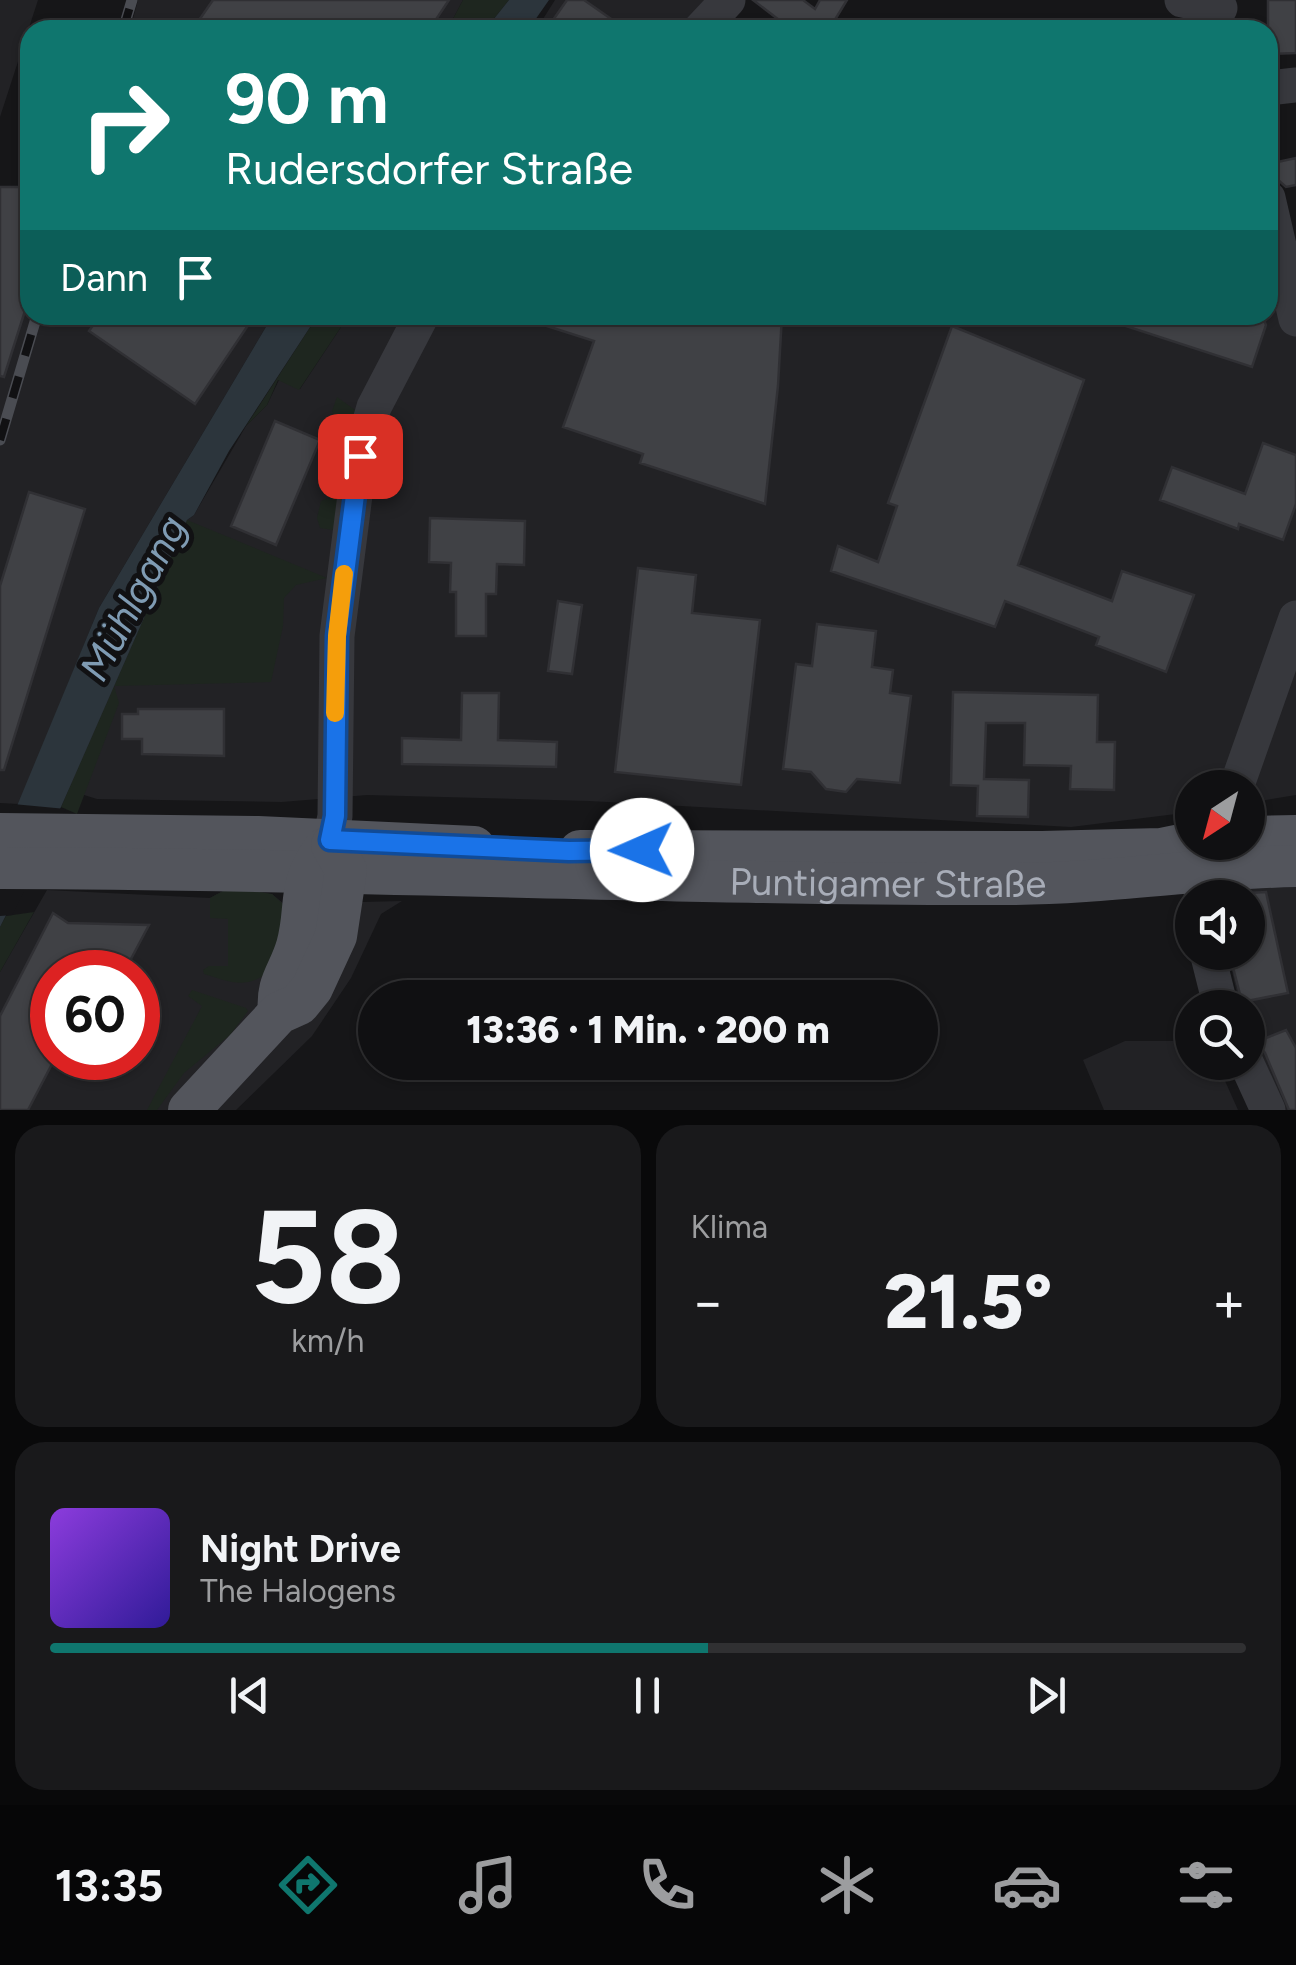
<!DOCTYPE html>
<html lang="de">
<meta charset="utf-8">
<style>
body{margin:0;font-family:Figtree,sans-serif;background:#19191b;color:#f1f3f6;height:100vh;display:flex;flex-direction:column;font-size:38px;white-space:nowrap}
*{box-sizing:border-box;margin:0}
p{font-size:32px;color:#9c9d9f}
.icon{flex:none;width:55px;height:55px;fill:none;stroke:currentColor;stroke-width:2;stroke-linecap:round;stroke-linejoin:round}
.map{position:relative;height:1110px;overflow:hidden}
.details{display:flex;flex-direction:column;gap:15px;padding:15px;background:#09090a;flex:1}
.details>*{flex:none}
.guide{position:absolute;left:20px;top:20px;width:1258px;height:305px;border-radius:30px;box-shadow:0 2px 8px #0004,0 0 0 2px #303032;background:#0f766e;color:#fff;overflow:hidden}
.needle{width:65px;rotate:216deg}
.buttons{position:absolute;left:1175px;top:770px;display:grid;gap:20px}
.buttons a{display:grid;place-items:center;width:90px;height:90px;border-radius:50%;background:#101012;box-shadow:0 2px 8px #0004,0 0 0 2px #303032;font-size:50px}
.speed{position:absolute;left:30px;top:950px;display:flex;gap:20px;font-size:50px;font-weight:700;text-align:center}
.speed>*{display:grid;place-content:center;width:130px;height:130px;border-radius:50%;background:#101012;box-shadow:0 2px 8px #0004,0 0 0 2px #303032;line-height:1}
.speed .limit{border:15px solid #d22;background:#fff;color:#111}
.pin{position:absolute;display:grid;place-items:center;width:85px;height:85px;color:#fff;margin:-42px;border-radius:20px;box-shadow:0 5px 15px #0006}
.me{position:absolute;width:110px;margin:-55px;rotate:269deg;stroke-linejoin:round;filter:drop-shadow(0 0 8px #0008)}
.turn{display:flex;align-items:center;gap:35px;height:210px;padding:0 40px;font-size:45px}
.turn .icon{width:130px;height:130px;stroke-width:2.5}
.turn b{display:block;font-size:70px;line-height:85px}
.then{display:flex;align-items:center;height:95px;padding:0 40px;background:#0003;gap:20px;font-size:38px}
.big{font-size:75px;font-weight:800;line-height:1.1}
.details .widget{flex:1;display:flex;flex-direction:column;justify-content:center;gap:15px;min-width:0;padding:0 35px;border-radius:30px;background:#19191b}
.details .dial{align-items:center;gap:0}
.dial b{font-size:130px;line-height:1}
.song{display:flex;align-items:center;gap:30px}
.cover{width:120px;height:120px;border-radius:15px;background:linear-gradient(135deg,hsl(270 70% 55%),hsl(250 70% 35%))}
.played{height:10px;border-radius:5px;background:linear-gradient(90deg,#0f766e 55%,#303032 55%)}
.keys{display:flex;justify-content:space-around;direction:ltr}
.heat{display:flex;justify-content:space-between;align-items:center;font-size:55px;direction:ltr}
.details .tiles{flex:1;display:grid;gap:15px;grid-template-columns:1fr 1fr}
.widget:last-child{grid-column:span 2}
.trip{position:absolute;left:358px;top:980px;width:580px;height:100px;border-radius:50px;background:#101012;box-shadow:0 2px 8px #0004,0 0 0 2px #303032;font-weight:800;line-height:100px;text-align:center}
.tabs{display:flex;height:160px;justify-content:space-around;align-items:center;background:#060607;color:#9c9d9f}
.tabs .icon{width:70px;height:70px}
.tabs .active{color:#0f766e}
.tabs b{font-size:45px;color:#f1f3f6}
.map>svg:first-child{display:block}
.built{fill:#222225;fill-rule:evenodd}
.green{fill:#1e261f}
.water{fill:#2c353c}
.pier{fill:#161618}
.building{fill:#404145;stroke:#303034;stroke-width:2.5}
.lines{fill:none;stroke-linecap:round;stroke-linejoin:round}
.minor{stroke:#37383d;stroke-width:35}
.major{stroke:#53555c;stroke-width:42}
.rail-casing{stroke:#4a4c52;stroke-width:11}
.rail{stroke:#111113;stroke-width:8;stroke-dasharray:22;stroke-linecap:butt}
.route-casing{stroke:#114b97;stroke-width:25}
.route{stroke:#1a73e8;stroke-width:18}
.slow{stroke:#f59e0b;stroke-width:18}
.labels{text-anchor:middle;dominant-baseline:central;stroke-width:10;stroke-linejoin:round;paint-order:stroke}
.street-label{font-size:38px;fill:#a8adb8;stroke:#111113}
.water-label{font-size:40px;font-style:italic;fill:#7f9bb3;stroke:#111113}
</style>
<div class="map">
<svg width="1296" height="1110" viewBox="0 0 1296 1110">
<rect width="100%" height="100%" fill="#161618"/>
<path class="built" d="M0 0H38L0 117Z
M138 0H463L447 30H130Z
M555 0H706L678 30H536Z
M0 186 30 187V315H273L99 608 19 804 0 803Z
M1268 198 1296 319V795L1248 803V788H1192V812L1071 827 589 801 367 795 282 802 97 799 68 790 187 520 194 515 246 426 267 405 279 380 300 389 349 315H1268Z
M1296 884V1110H1285L1248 1022V1008L1241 1007 1239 1003 1228 953 1248 952V898H1225L1228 894 1265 886Z
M47 890 210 898 223 891 272 894 284 904 402 901 381 914 351 978 312 1036 236 1110H0V972ZM52 972H138V1058H52Z
M1125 1041H1192V1062L1217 1063 1238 1110H1104L1083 1060Z"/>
<path class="green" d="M463 0H509L485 30H447Z
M318 315H349L299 390 278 380 267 405 246 426Z
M337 397 355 410 334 530 320 528 317 518 321 501 332 497 338 477 332 470 344 441 332 411Z
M187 520 327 578 296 585 284 598 283 626 271 682 114 686 119 703 77 814 61 807Z
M237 888 272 894 283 904 284 928 264 975C244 989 227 981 204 974L203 970 209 966H228V919L210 918V898L223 891Z
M34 912 0 972V927L6 916Z
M192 990 246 1008 248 1011 230 1035 184 1073 157 1110H147L202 1006 188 996Z"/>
<path class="water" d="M509 0H549L528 30H485Z
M273 315H318L229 451 194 515 187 520 61 807 0 927V847L99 608Z"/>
<path class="pier" d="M13 804 66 809 12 915 0 916V834Z"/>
<path class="building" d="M213 0H449L429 30H207L197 23Z
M567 0H584L627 30H546Z
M753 0H803L815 9 820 0H847L833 23 843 30H792Z
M1268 0H1296V53L1268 54Z
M1296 158V185L1286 187 1277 179 1273 163Z
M0 187H30V295L4 377 0 376Z
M100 315H255L195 404 89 331Z
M525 315H782L778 386 765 504 640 463 643 454 563 427 594 341 525 319Z
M1105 315H1262L1266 325 1252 367 1104 319Z
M952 326 1084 380 1018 565 1112 601 1122 571 1194 595 1166 672 1096 645 1099 637 1005 601 995 627 831 571 838 546 878 562 897 506 888 503Z
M275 421 320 440 276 545 231 526Z
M1263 443 1296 455V504L1283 540 1239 524 1238 529 1160 500 1172 467 1245 494Z
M29 492 85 509 4 770H0V586Z
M430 518 525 521 524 565 497 564 496 594H486V636H456V592H450L451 563 429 562Z
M638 568 696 575 692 613 760 620 741 785 615 772Z
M558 601 582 605 572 674 548 671Z
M817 624 876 631 872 667 893 670 890 693 911 696 900 783 857 779 846 792 826 789 811 772 783 769 796 664 812 666Z
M953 692 1098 695 1097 742H1115L1114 790 1070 789 1071 766 1024 765 1025 723H986L984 779 1029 780 1028 817 977 816 978 786 951 785Z
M462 693H499L498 740 557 742 556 767 402 764V738L461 740Z
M138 709H224V756L142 754V739H122V714H138Z
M1266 892 1288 993 1242 1002 1229 952H1248V893Z
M53 913 68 923 149 925 124 972H52V1064L28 1110H0V1016Z
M1286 1030 1296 1048V1110H1289L1265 1053 1256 1042Z"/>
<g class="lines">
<path class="minor" d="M1182 0 1220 8
M700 30 728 0
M1268 88 1296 85
M1268 198 1296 319
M1236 788 1296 618
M330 840 335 816 337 636 360 456 374 407 422 315
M1201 898 1203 872 1218 842
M1207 952 1221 1008
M1246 1062 1268 1110"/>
<g class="major">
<path d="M0 834 258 837 474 847"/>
<path d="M1248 837 1296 836"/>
<path d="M580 851 1042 852 1161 849 1195 842"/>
<path id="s1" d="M0 868C336 868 672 885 1008 884 1104 884 1200 868 1296 866"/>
<path d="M279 1013C276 981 289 974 297 946 308 906 296 888 324 849"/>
<path d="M189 1110 279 1013 299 1004 312 988 336 936 346 870 332 845"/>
</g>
<defs>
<path id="rail" d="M123 30 132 0
M0 440 37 315"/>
</defs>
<use href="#rail" class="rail-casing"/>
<use href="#rail" class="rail"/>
</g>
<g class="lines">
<defs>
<path id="route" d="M360 456 337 636 335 816 330 840 569 851 642 850"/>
</defs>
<use href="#route" class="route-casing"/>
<use href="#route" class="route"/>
<path class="slow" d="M335 713 337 636 344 574"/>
</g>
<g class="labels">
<g class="street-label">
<text stroke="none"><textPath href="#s1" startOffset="888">Puntigamer Straße</textPath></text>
</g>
<g class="water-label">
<text transform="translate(133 598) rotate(-62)">Mühlgang</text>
</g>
</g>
</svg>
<div class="buttons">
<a><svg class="needle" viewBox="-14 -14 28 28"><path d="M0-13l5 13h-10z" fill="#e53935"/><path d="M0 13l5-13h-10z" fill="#9c9d9f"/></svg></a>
<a><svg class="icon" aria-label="sound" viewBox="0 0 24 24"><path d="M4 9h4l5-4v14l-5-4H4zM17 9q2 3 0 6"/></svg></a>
<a><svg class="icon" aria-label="search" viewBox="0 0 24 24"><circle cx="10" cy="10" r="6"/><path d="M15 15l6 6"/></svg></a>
</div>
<div class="speed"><div class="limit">60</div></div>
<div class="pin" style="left:360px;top:456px;background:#d93025"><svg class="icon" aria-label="arrive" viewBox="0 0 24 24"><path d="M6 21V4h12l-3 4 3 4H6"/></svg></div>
<svg class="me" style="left:642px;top:850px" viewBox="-20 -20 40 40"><circle r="19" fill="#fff"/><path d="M0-13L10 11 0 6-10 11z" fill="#1a73e8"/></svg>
<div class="trip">13:36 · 1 Min. · 200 m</div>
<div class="guide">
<div class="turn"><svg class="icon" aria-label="right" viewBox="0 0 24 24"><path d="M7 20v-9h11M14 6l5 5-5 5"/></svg><div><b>90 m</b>Rudersdorfer Straße</div></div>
<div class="then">Dann<svg class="icon" aria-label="arrive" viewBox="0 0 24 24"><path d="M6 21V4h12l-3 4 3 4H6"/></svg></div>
</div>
</div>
<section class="details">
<div class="tiles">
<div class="widget dial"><b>58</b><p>km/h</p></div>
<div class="widget"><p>Klima</p>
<div class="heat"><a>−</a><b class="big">21.5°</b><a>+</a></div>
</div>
<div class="widget">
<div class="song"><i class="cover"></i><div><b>Night Drive</b><p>The Halogens</p></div></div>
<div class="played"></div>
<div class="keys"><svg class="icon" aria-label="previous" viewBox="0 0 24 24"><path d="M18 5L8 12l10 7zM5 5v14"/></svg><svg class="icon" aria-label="pause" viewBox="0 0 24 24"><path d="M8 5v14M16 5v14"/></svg><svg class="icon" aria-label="next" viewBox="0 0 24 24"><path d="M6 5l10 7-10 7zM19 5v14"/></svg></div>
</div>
</div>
</section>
<nav class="tabs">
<b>13:35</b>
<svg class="icon active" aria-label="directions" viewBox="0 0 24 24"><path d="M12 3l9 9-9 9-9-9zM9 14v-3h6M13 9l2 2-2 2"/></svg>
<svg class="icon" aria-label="music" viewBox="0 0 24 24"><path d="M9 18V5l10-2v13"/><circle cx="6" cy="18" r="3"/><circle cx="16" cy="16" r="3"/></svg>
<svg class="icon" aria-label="phone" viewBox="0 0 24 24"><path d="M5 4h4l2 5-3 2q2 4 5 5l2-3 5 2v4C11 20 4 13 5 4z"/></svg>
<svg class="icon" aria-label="climate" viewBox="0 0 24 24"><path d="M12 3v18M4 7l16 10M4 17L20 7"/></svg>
<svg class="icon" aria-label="car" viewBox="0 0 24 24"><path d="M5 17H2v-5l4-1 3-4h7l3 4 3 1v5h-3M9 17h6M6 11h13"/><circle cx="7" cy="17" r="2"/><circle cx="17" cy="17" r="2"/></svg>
<svg class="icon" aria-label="filters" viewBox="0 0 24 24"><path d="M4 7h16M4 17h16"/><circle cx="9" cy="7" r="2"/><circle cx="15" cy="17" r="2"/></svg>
</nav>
